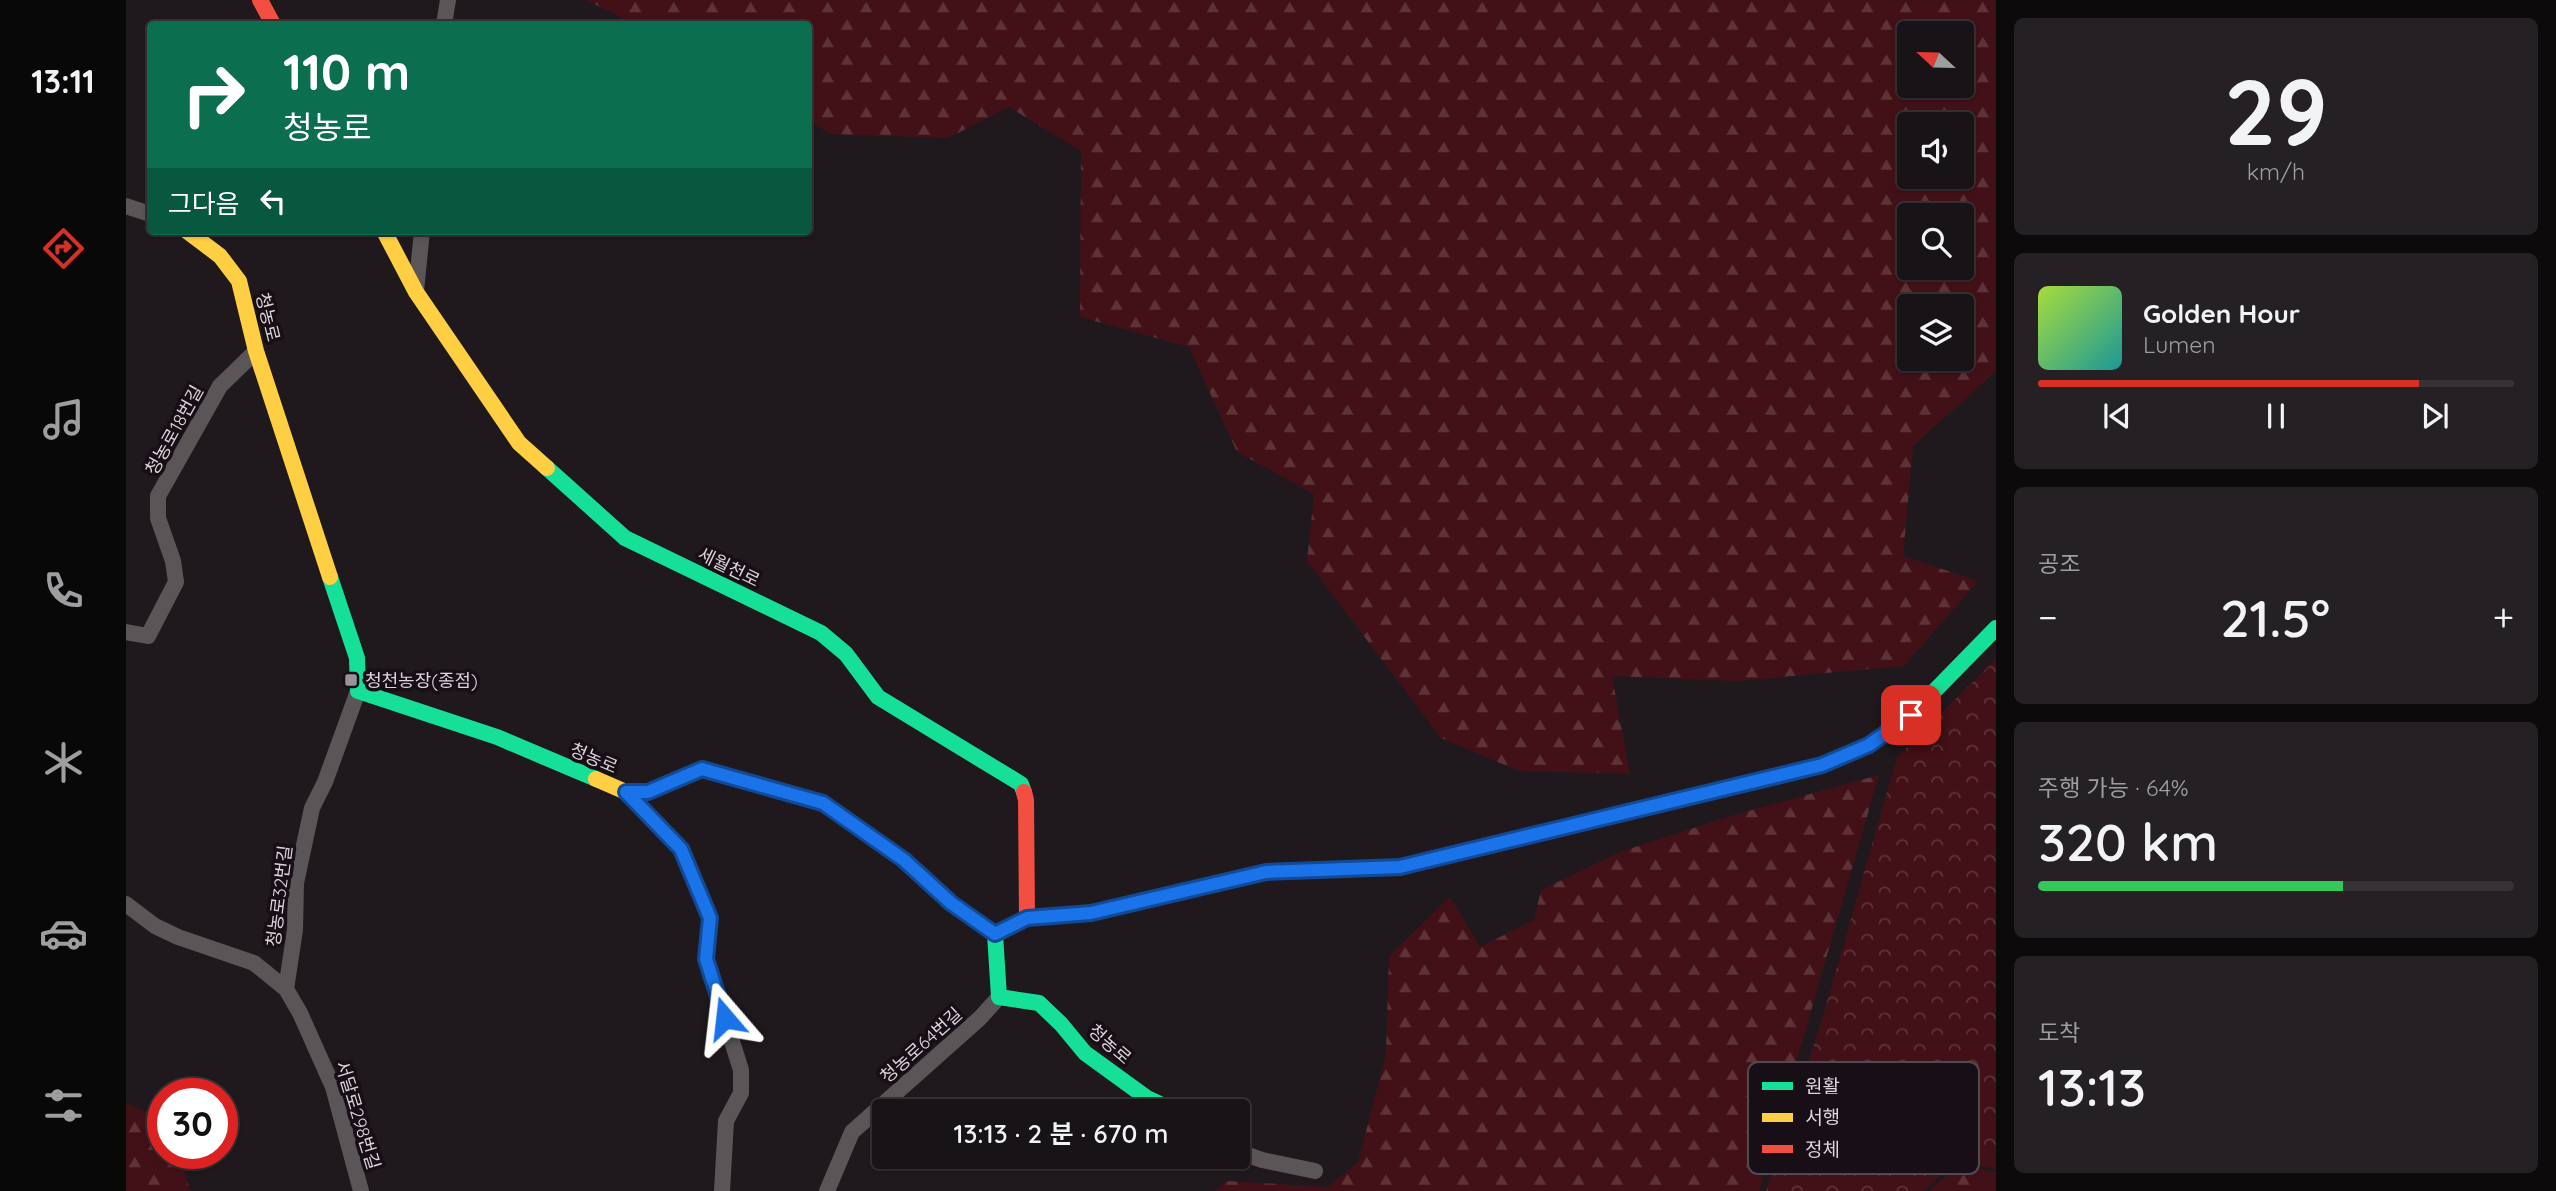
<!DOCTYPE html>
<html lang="ko">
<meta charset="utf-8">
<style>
body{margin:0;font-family:Quicksand,"Noto Sans KR",sans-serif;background:#242023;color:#f1f3f6;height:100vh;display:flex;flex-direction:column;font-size:26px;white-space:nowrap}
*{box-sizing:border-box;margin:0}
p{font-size:23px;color:#9e9ea1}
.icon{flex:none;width:38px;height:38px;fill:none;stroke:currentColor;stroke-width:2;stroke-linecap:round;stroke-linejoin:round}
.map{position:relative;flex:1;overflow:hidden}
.details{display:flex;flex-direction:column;gap:18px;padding:18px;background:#0d0a0c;width:560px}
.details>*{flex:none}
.hud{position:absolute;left:21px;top:21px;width:665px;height:214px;border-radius:7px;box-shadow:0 2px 5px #0004,0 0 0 2px #363235;background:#0b6e4f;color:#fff;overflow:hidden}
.needle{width:46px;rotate:292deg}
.buttons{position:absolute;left:1771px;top:21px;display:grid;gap:14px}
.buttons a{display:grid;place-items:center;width:77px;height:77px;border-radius:7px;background:#171316;box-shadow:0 2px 5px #0004,0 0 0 2px #363235;font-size:35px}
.speed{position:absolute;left:21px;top:1078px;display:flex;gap:14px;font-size:35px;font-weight:700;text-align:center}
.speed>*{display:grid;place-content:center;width:91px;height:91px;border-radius:50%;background:#171316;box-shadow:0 2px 5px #0004,0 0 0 2px #363235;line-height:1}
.speed .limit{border:10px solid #d22;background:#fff;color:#111}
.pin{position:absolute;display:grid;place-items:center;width:60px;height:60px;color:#fff;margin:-30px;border-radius:14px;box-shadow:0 4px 10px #0006}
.me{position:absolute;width:77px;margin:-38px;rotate:343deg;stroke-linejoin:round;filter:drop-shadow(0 0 5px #0008)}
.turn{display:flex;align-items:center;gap:24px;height:147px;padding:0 21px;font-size:32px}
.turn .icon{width:91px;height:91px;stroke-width:2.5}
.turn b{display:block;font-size:49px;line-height:60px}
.then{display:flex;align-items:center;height:66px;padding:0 21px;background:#0003;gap:14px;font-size:26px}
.big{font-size:52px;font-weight:600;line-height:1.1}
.details .card{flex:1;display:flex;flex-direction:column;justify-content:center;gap:10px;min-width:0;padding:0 24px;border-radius:10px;background:#242023}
.details .dial{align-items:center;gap:0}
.dial b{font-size:91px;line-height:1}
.song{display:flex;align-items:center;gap:21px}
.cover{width:84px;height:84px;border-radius:10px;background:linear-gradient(135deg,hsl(80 70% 55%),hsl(180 70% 35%))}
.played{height:7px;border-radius:4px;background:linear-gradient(90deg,#d93025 80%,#363235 80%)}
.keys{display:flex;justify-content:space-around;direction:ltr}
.heat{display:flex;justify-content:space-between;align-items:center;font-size:38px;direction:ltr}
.charge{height:10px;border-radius:5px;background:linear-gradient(90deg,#34c759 64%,#363235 0)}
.trip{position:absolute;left:746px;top:1099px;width:378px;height:70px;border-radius:7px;background:#171316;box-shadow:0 2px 5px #0004,0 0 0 2px #363235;font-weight:600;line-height:70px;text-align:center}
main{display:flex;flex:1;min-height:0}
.tab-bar{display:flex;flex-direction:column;width:126px;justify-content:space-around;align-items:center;background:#090809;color:#9e9ea1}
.tab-bar .icon{width:49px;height:49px}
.tab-bar .selected{color:#d93025}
.tab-bar b{font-size:32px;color:#f1f3f6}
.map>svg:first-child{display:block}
.forest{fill:url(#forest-firs);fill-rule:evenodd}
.park{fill:url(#park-crowns)}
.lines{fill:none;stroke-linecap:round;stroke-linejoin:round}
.street{stroke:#5a5658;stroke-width:16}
.fast{stroke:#16e098;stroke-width:16}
.slow{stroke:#ffcf43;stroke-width:16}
.jam{stroke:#f24e42;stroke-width:16}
.route-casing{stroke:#114b97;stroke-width:18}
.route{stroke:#1a73e8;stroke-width:12}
.poi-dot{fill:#9a9399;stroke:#170e16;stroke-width:2.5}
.labels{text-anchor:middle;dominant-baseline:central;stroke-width:7;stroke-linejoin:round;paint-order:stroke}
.street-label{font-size:18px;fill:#dcd5db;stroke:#170e16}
.poi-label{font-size:18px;fill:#dcd5db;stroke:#170e16;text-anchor:start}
.key{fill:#170e16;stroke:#524a51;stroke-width:2}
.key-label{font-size:19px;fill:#dcd5db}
</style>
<main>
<nav class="tab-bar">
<b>13:11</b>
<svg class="icon selected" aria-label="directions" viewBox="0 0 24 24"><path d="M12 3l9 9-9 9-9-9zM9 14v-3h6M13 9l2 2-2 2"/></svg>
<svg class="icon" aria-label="music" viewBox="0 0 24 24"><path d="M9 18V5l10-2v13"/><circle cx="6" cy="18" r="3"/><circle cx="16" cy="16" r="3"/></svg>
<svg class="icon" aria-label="phone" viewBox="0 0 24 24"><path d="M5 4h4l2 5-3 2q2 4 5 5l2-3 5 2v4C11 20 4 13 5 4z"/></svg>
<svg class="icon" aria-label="climate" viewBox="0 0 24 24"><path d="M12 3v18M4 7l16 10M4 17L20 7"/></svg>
<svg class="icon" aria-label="car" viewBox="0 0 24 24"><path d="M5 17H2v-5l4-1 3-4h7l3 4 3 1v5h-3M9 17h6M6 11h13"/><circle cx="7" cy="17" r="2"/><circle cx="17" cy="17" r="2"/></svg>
<svg class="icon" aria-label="filters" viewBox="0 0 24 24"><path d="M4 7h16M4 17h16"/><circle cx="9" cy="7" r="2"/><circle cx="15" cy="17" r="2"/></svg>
</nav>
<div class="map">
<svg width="1870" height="1191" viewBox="0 0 1870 1191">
<defs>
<pattern id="forest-firs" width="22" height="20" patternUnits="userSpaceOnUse" patternTransform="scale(1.75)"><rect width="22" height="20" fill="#421117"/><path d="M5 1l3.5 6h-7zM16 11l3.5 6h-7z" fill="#5d3338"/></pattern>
<pattern id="park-crowns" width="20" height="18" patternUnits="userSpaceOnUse" patternTransform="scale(1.75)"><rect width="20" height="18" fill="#421117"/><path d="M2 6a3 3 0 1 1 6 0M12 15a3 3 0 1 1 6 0" fill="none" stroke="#5d3338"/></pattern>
</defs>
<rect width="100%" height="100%" fill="#1f191e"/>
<path class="forest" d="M460 0H1870V371L1787 446 1777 556 1852 581 1778 666 1611 681 1486 676 1504 774 1393 771 1315 738 1181 561 1188 494 1111 452 1063 347 954 317 955 151 883 107 822 138 705 134 683 121 682 24H509ZM1783 33H1836V86H1783ZM1783 124H1836V177H1783ZM1783 215H1836V268H1783ZM1783 306H1836V359H1783Z
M1753 775 1633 1191H1088L1101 1181 1202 1187 1232 1162 1260 1055 1263 956 1324 897 1354 947 1408 920 1415 890 1494 852 1608 815Z
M0 1103 37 1119V1153H60L56 1163 64 1191H0Z
M1834 1165 1870 1172V1191H1802Z"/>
<path class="park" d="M1870 659V1169L1832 1160 1797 1191H1640L1698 1013 1771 757Z"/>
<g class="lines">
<path class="street" d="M318 24 322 0
M0 206 24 214
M290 291 296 231
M0 632 22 636 50 582 47 561 32 518V496L94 386 130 351
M500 792 556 849 584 918 580 959 615 1070V1093L600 1121 596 1191
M0 904 29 926 52 937 128 963 160 989 174 1013 207 1087 235 1191
M869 934 901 918
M160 989 169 930 170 883 186 808 199 782 232 691
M1111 1151 1136 1160 1189 1171
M701 1191 726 1132 854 1018 873 997"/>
<path class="fast" d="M421 468 499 538 695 633 720 654 752 697 895 784 898 792
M204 577 231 658 232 691 371 737 470 779
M1550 800 1696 765 1743 745 1785 715 1870 628
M805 885 825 903 869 934 873 997 913 1003 935 1024 959 1053 1021 1098 1049 1111"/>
<path class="slow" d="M61 231 94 256 113 281 130 351 204 577
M258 231 290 292 393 443 421 468
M470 779 500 792H522L577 769 697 803 778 860 805 885
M1219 869 1274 867 1550 800"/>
<path class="jam" d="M134 0 147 24
M898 792 900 800 901 918 965 913 1140 872 1219 869"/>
</g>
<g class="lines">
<defs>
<path id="route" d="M599 1018 580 959 584 918 555 849 500 792H522L576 769 697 803 778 860 825 903 869 934 901 918 965 913 1140 872 1274 867 1696 765 1743 745 1785 715"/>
</defs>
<use href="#route" class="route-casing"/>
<use href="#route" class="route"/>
</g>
<rect class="poi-dot" x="218" y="673" width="14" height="14" rx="3.5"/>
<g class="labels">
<g class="street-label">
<text transform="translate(142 317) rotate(76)">청농로</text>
<text transform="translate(48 430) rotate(-61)">청농로18번길</text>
<text transform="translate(603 567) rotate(26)">세월천로</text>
<text transform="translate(468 758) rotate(23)">청농로</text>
<text transform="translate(153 896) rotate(-83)">청농로32번길</text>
<text transform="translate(984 1044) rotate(41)">청농로</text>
<text transform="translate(795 1045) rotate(-42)">청농로64번길</text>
<text transform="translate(232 1115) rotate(73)">서달로298번길</text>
</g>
<g class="poi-label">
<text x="239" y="680">청천농장(종점)</text>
</g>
</g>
<rect x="1622" y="1062" width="231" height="112" rx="10" class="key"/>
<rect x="1636" y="1082" width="31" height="8" fill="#16e098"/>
<rect x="1636" y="1113" width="31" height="9" fill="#ffcf43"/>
<rect x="1636" y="1145" width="31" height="8" fill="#f24e42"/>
<g class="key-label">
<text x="1679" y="1093">원활</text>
<text x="1679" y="1124">서행</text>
<text x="1679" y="1156">정체</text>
</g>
</svg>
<div class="buttons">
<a><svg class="needle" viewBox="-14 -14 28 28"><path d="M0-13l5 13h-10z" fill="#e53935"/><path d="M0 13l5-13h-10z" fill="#9e9ea1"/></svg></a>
<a><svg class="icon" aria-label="sound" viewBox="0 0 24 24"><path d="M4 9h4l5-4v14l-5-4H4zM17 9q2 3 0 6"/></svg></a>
<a><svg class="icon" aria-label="search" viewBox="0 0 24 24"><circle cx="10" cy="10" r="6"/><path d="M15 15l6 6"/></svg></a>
<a><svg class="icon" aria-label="layers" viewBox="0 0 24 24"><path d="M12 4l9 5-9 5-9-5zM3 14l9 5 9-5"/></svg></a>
</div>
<div class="speed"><div class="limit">30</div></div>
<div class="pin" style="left:1785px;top:715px;background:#d93025"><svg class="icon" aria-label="arrive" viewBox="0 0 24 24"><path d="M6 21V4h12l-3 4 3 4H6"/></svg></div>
<svg class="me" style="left:599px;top:1018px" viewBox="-20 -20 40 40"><path d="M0-17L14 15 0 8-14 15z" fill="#1a73e8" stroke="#fff" stroke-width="4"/></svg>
<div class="trip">13:13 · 2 분 · 670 m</div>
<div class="hud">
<div class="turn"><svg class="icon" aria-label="right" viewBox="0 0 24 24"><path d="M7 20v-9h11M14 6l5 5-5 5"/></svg><div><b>110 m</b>청농로</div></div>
<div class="then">그다음<svg class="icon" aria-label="left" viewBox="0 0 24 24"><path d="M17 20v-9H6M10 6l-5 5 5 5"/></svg></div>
</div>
</div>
<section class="details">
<div class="card dial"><b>29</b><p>km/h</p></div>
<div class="card">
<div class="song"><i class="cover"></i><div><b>Golden Hour</b><p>Lumen</p></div></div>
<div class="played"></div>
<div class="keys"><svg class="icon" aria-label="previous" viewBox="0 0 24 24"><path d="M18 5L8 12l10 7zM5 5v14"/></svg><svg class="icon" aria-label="pause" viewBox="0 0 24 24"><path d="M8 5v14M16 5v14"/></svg><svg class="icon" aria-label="next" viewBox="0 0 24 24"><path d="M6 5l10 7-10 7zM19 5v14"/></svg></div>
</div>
<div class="card"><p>공조</p>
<div class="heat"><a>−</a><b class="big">21.5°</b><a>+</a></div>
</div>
<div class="card"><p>주행 가능 · 64%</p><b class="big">320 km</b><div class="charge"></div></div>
<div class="card"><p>도착</p><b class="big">13:13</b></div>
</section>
</main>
